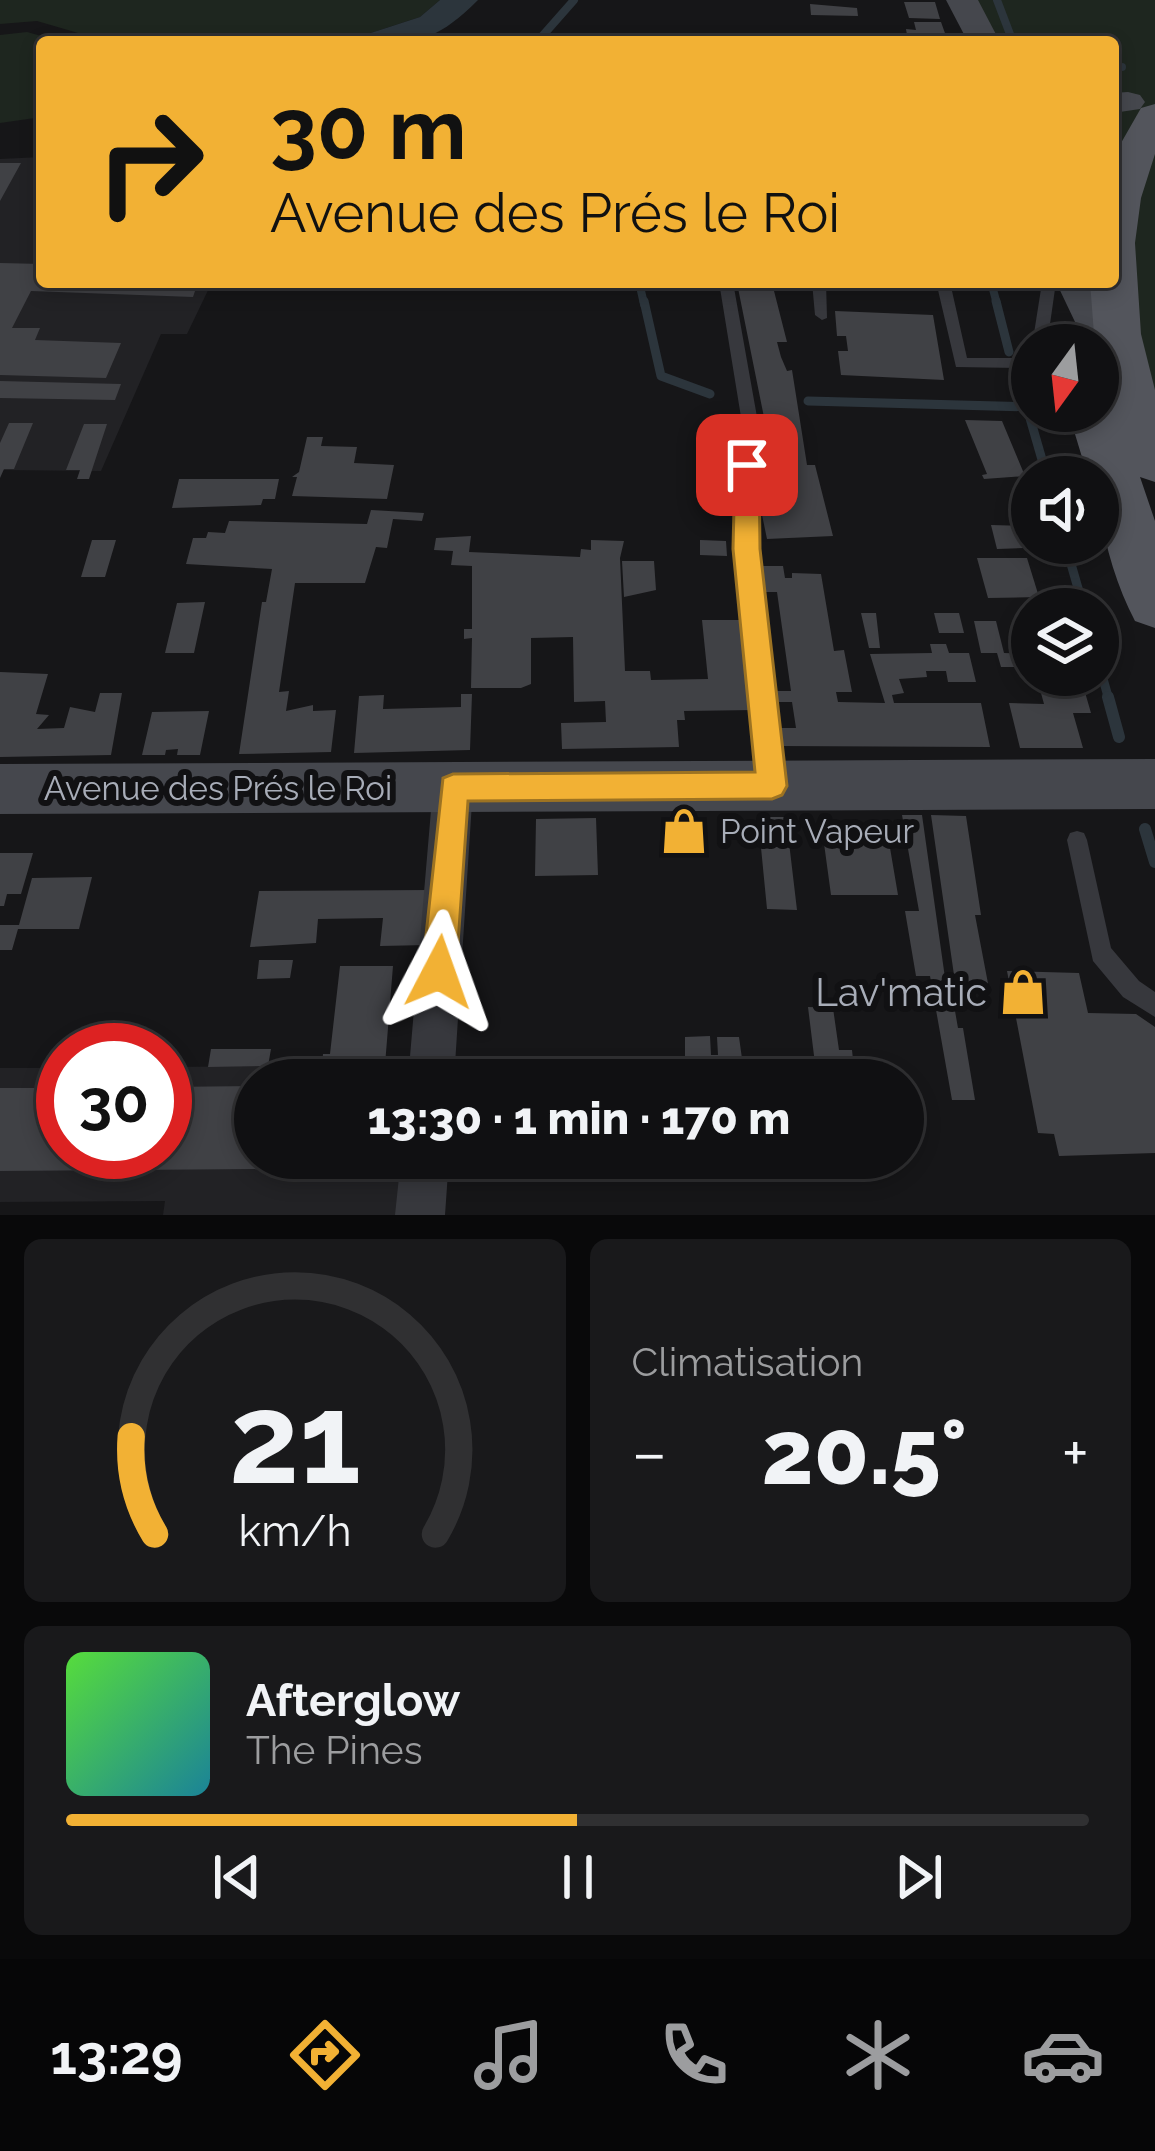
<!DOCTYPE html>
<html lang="fr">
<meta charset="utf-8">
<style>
body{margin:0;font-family:Raleway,sans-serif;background:#19191b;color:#f1f3f6;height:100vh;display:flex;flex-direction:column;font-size:45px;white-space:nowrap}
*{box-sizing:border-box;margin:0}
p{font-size:39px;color:#9c9d9f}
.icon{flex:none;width:66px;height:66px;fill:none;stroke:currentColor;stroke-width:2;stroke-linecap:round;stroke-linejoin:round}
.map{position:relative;height:1215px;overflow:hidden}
.drawer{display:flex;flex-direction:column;gap:24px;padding:24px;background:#09090a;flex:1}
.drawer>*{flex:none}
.top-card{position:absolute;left:36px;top:36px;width:1083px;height:252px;border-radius:12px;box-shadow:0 6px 18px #0003,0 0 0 3px #303032;background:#f2b134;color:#111;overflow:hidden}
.needle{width:78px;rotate:195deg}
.buttons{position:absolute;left:1011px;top:324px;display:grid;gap:24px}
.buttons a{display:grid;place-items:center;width:108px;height:108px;border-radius:50%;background:#101012;box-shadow:0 6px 18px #0003,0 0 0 3px #303032;font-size:60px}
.speed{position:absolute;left:36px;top:1023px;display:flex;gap:24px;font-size:60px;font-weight:700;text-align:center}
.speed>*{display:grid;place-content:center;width:156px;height:156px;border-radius:50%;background:#101012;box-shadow:0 6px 18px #0003,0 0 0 3px #303032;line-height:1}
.speed .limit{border:18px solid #d22;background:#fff;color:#111}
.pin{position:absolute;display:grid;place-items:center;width:102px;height:102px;color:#fff;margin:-51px;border-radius:24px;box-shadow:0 6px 18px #0006}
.me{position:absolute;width:132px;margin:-66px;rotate:4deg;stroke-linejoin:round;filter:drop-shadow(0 0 9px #0008)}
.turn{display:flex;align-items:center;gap:42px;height:252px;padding:0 36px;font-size:54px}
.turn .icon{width:156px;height:156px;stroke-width:2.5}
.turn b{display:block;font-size:84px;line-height:102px}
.big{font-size:90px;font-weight:800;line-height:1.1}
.drawer .tile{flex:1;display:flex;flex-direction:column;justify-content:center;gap:18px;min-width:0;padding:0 42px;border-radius:18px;background:#19191b}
.drawer .dial{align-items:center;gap:0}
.dial svg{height:312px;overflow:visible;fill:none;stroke:#303032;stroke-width:7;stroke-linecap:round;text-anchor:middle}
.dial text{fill:#f1f3f6;stroke:none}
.song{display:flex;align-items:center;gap:36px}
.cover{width:144px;height:144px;border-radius:18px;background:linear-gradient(135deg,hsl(110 70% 55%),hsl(190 70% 35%))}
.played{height:12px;border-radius:6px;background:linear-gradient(90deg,#f2b134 50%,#303032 50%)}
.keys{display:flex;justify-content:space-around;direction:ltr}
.heat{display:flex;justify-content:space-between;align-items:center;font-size:66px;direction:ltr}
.drawer .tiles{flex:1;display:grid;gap:24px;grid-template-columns:1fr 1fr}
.tile:last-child{grid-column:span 2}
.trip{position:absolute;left:234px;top:1059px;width:690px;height:120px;border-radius:60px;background:#101012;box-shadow:0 6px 18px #0003,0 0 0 3px #303032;font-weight:800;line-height:120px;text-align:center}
.tabs{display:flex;height:192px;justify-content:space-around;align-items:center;background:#060607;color:#9c9d9f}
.tabs .icon{width:84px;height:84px}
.tabs .on{color:#f2b134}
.tabs b{font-size:54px;color:#f1f3f6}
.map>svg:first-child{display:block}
.built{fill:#222225}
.green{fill:#1e261f}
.water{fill:#2c353c}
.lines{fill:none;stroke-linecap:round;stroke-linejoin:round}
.stream-far2{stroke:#2c353c;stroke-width:8}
.stream-far1{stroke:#2c353c;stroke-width:9}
.stream{stroke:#2c353c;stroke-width:12}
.building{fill:#404145}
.service{fill:#37383d;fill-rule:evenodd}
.minor{fill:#37383d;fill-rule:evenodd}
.secondary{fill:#45474d;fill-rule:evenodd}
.primary{fill:#53555c;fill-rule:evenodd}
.route{fill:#f2b134;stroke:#9d7322;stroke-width:3}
.labels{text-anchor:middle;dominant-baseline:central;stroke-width:12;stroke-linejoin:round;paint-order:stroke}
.street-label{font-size:33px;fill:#a8adb8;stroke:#111113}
.poi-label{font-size:33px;fill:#a8adb8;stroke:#111113;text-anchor:start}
.near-poi-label{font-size:39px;fill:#a8adb8;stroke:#111113;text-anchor:end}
</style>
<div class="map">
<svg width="1155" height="1215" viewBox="0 0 1155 1215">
<rect width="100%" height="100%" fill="#161618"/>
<path class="built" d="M42 157V282H212L187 334H161L101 471 0 470V159Z
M432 1065 431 1080H255V1158H425L420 1215H163L165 1201 0 1202V1068H63V1152H165V1067Z"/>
<path class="green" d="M0 0H440L420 17 343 42H109L37 21 0 24Z
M969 0H1155V463L1113 282V42H986Z
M27 32 63 42H42V117L0 123V35Z"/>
<path class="water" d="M440 0H478C428 50 409 42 343 42L420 17Z"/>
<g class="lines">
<path class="stream-far2" d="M997 0 1013 42
M537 42 574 0
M1113 67H1122
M639 282 644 304
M991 282 997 304"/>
<path class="stream-far1" d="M644 301 661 376 710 394
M996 301 1009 352
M1019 380 1047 477
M808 401 1032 407
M1065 543 1084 609
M1098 661 1109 700"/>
<path class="stream" d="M1108 697 1119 737
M1145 829 1155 862"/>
</g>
<path class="building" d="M904 2H935L940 19 909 18Z
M810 4 857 8 858 16 811 15Z
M914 22H941L946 36 907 35 906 29 916 30Z
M0 163H21L0 201Z
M0 263 42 264V282H198L193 297 31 291 12 328H40L35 340 121 343 106 378 0 375Z
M749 282H771L773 287 787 342H777L781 357 787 371 792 370 807 465H815L833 536 767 539 761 510 775 509 766 467H774L738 288H751Z
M835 311 933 315 944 380 841 375 838 351H848L846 336H837Z
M0 381 121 384 115 400 0 398Z
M965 420 1002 421 1025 476 984 479 982 475 987 474Z
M9 423H33L14 469H4L0 478V443Z
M84 424H107L89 479H77L80 470H66Z
M307 437H323L321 446 357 447 354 463 394 465 387 499 292 496 297 477H292L299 472Z
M179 479H279L275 499H263L261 505 172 508Z
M371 510 424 513 422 521 393 519 387 548 376 547 365 583H295L279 692 289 691 286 711 313 705V711L336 710 331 752 239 754 262 602H266L272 569 186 564 193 538H206L208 532 225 533 229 521 367 524Z
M991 525 1032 526V543H1056L1057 547 997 549Z
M471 536 469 552 580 557 581 549 591 550V540L624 541 620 558 625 671H650L651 680 708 679 702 620H743L754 710 684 711 685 720H677L679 747 562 749 561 723 606 722 605 701 574 702 573 637 531 638V684L521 688H471L472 638 464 639V629H472V566L451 565 453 551 434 550 436 538Z
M92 540H116L105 577H81Z
M700 540 726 541 727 556 700 555Z
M977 558H1027L1039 597 988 598Z
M622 561H654L656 590 624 597Z
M762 566H783L785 578H792V573L821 574 834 651 844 650 852 692H836L838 702 885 703 870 654 932 653 930 644H946L949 653H969L976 682H948L946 671H926L927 677 899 679 904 693 892 695 894 703H981L990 747 778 746 775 728H796L792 702H776L774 691H791L777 592H765Z
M205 602 194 653H165L177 603Z
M861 613H876L880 648H869Z
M934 613H959L964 633H939Z
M974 621H996L1004 653 1032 654V667H1001L997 653H981Z
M0 672 48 674 36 714 49 715 37 729 64 728 70 707 95 712 100 693H122L111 755 0 757Z
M1036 675H1080L1091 713H1073L1083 748H1020L1009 703 1044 704Z
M461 694H472L470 750 354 753 359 696 384 695 383 709 461 707Z
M209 711 200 755H177L178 749 166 750 165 755H142L152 712Z
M902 815H922L947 992H958L962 1011H955L958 1028H963L975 1100H952L930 976H916L905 911H919Z
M931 815 966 816 981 915H975L990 994H980L979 984 955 982Z
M672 817H694L696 846H674V837H663L662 825H673Z
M758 817H786L797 910 767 909Z
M596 818 598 875 535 876 536 819Z
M823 836H888L898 895H831Z
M0 853H33L21 894H7L4 906H0Z
M92 877 79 929H18L12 950H0V925H19L32 878Z
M431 890 428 945 380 946 383 918 318 919 316 943 250 947 259 891Z
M259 960H293L290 978 257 979Z
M340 966H393L385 1065 322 1066 323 1054H330Z
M1007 971 1079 973 1088 1013 1136 1014 1155 1027V1153L1059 1156 1054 1134 1038 1133Z
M808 1007 833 1008 839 1050H852L854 1069H846L847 1080H817Z
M710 1036 711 1055H718L717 1037H739L745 1080H685V1037Z
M211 1049H271L268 1066 208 1067Z
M255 1086V1158H274L273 1169 0 1171V1088H63V1152H165V1087Z
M436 1158H575L574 1166 435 1169Z"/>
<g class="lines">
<path class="service" d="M719 282H733L757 417 755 549 781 783 778 789 771 792 764 789 761 783 737 549 741 417Z
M812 282H826L827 318 822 320 815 315Z
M835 282H950L967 358H1020L1032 351V364L1023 368 956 367 938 290 842 287Z
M1048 284 1055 289 1047 345 1032 346 1041 289Z
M1077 831 1084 833 1087 840 1111 948 1139 981 1155 992V1017L1123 997 1093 961 1067 840 1070 833Z"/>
<path class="minor" d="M453 769 467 774 473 787 454 1080H408L433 787 439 774Z
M401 1158H449L445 1215H395Z"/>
<path class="secondary" d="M946 0H978L1000 42H968Z
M1128 92 1140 95 1145 102 1140 109 1113 113V93Z
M1056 282H1096L1146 380 1139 391 1124 395 1109 391 1098 371V345H1086Z
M1155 759V809L0 814V764Z"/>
<path class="primary" d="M1155 104V154L1141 198 1135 243 1141 334 1155 390V482L1140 477 1155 521V628L1135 621C1113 579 1098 524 1098 477H1088L1068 411H1098V395L1108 398 1094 334 1090 282H1113V157L1141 108Z"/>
</g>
<path class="route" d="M747 456 759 465 760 549 787 786 782 795 772 799 468 801 456 972 451 984 439 989 427 984 422 972 443 778 453 774 755 772 733 549 735 465Z"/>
<defs>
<symbol id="shop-bare" viewBox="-9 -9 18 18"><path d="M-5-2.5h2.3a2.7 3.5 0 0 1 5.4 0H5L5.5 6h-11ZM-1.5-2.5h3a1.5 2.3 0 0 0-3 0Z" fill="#f2b134" stroke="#111113" stroke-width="2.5" paint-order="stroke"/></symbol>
</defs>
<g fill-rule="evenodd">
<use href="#shop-bare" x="651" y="798" width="66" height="66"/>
<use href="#shop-bare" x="990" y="959" width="66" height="66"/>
</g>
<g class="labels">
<g class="street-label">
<text x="218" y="788">Avenue des Prés le Roi</text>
</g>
<g class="poi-label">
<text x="720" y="831">Point Vapeur</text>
</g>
<g class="near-poi-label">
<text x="987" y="992">Lav'matic</text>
</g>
</g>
</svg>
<div class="buttons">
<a><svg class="needle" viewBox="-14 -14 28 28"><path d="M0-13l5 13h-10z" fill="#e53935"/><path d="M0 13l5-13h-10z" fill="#9c9d9f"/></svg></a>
<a><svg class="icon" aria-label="sound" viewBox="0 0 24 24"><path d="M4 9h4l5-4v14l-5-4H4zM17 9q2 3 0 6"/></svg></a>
<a><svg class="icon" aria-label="layers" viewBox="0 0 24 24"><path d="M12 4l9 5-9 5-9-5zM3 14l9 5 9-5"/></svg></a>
</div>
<div class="speed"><div class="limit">30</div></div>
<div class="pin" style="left:747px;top:465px;background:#d93025"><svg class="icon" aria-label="arrive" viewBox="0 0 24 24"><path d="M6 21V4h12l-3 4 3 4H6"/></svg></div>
<svg class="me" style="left:439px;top:972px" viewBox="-20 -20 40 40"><path d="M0-17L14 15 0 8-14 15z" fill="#f2b134" stroke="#fff" stroke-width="4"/></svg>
<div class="trip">13:30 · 1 min · 170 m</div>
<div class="top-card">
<div class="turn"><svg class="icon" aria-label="right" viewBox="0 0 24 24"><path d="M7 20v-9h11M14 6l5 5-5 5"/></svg><div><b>30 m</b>Avenue des Prés le Roi</div></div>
</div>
</div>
<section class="drawer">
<div class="tiles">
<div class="tile dial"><svg viewBox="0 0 100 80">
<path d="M14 69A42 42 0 1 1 86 69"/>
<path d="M14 69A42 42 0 0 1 8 44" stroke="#f2b134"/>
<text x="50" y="56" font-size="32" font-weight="700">21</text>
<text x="50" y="72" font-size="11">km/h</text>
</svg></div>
<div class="tile"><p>Climatisation</p>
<div class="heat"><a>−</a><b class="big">20.5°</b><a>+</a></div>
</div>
<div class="tile">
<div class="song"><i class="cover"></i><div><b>Afterglow</b><p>The Pines</p></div></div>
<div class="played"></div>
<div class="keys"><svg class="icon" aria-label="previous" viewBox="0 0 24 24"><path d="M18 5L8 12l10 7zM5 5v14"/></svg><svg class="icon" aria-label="pause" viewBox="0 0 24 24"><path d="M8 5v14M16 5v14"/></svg><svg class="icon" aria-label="next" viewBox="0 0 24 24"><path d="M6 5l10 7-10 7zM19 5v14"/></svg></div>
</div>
</div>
</section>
<nav class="tabs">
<b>13:29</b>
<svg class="icon on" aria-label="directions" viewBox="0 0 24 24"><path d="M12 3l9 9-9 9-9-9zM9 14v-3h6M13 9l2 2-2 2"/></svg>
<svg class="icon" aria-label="music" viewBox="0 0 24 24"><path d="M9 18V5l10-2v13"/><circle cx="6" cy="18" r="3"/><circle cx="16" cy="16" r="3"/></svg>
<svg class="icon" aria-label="phone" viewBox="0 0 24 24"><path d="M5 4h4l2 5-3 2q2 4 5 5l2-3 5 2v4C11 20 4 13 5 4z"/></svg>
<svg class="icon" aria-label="climate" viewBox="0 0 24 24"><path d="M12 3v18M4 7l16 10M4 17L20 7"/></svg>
<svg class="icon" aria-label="car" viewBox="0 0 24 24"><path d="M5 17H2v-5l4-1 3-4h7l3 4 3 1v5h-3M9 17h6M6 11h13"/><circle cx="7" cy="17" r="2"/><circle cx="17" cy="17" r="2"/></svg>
</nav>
